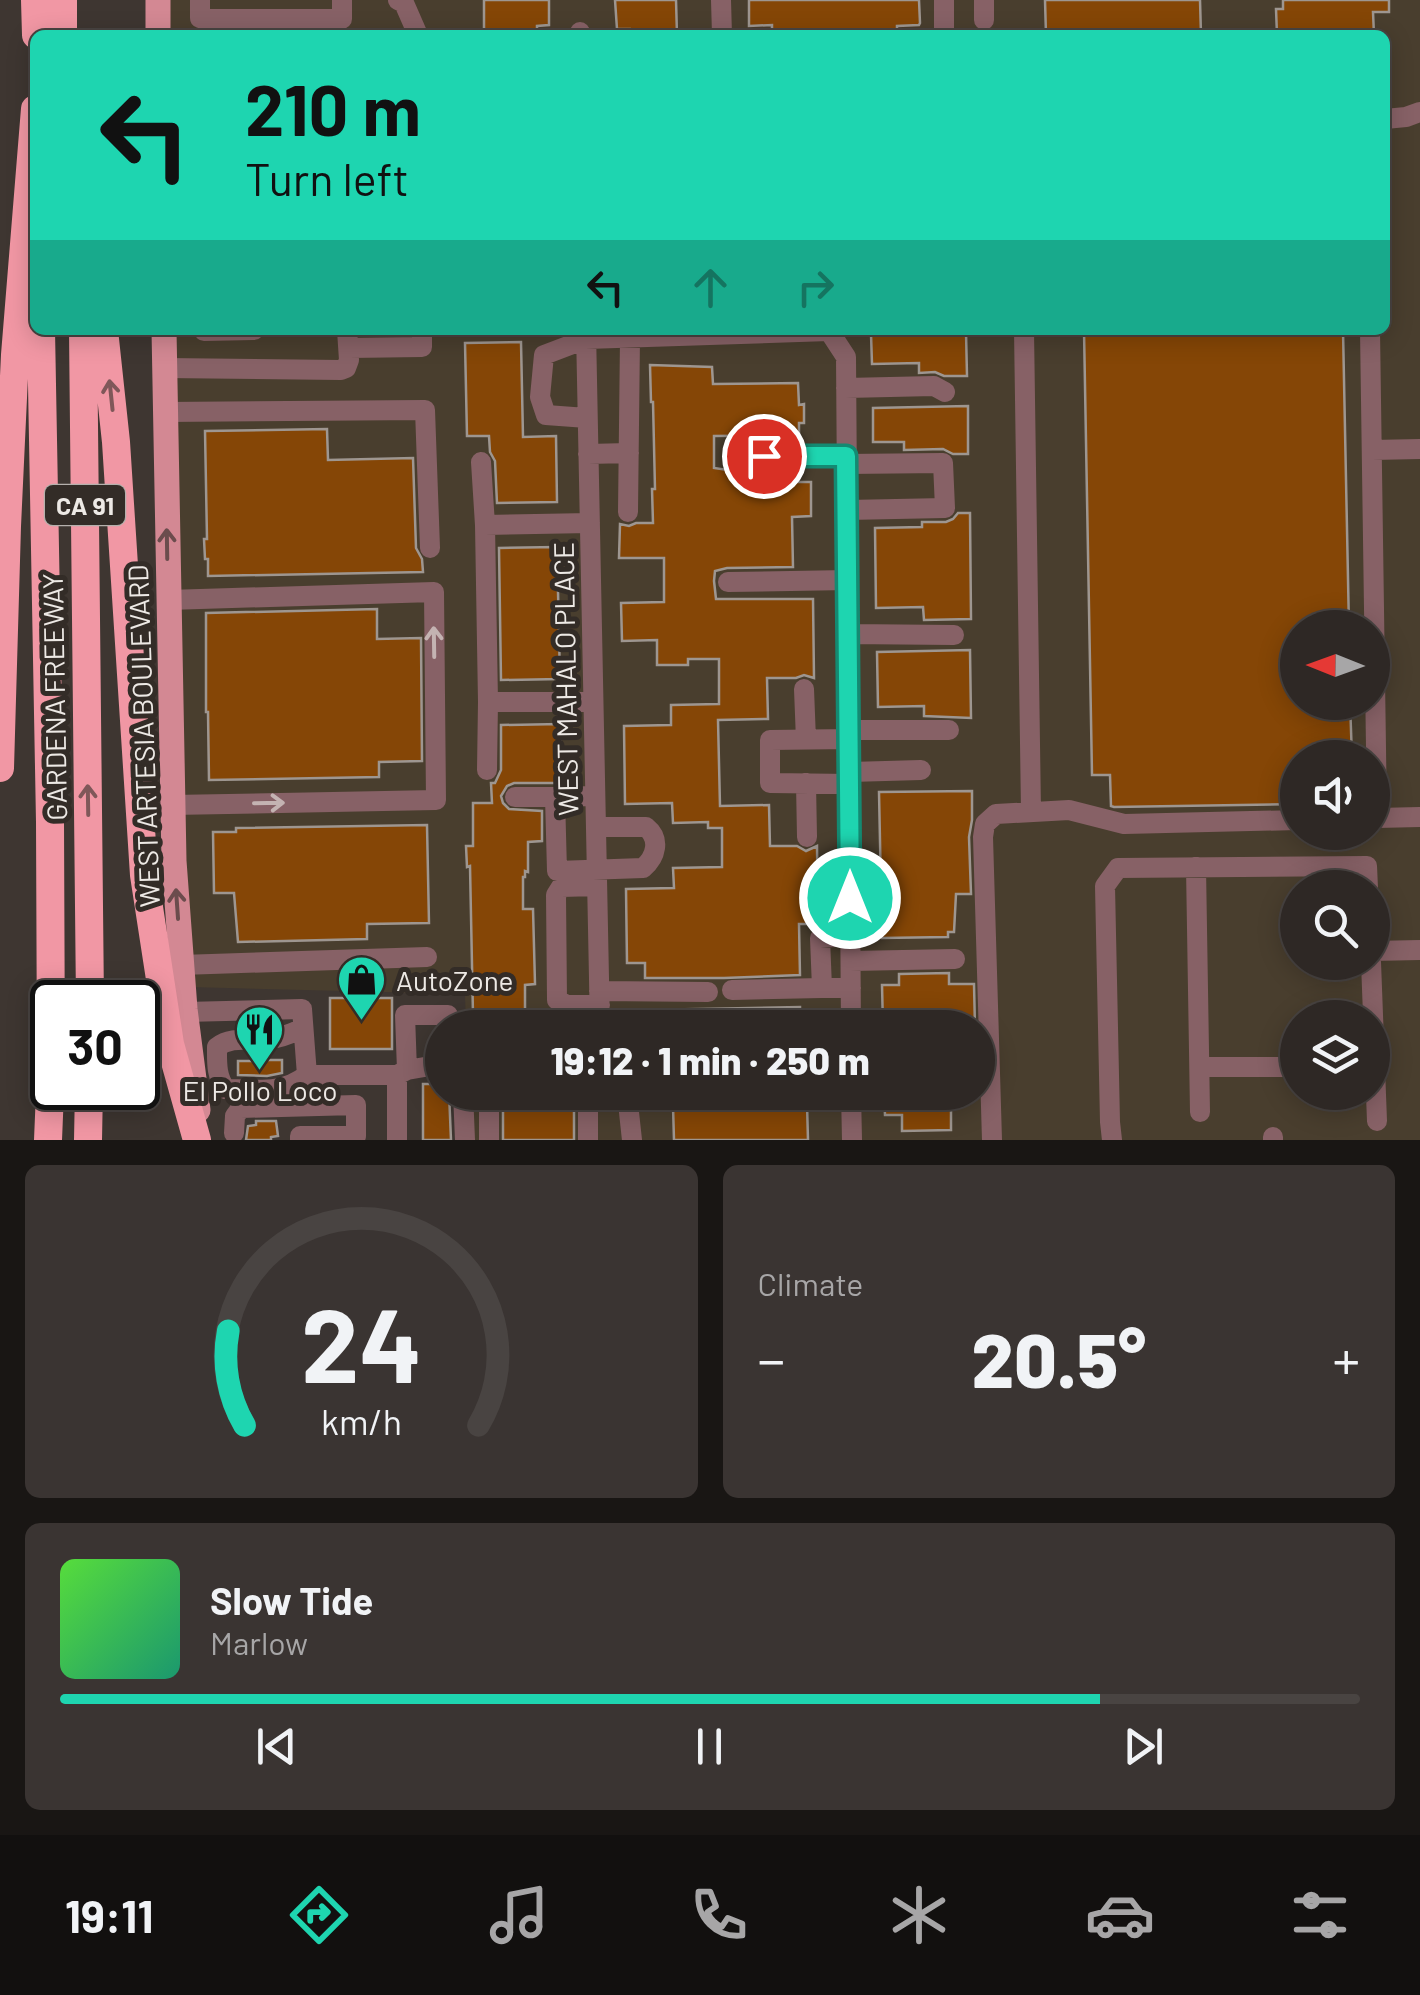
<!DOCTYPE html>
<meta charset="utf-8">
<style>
body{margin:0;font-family:Barlow,sans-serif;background:#3a3432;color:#f1f3f6;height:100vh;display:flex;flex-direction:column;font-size:38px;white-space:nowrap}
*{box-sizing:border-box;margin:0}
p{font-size:32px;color:#a7a6a7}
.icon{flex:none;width:55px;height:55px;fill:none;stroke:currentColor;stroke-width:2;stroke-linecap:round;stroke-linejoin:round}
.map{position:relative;height:1140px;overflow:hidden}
.drawer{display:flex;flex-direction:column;gap:25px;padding:25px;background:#191614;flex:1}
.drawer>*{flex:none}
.hud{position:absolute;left:30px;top:30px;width:1360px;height:305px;border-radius:15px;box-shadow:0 5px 25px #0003,0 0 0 2px #494442;background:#1ed5b0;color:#111;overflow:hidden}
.needle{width:65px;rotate:271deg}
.controls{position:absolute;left:1280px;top:610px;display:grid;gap:20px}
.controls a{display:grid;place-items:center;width:110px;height:110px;border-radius:50%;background:#2e2825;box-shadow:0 5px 25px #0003,0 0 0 2px #494442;font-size:50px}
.speed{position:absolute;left:30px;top:980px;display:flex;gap:20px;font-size:50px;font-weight:700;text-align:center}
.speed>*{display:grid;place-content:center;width:130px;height:130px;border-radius:50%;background:#2e2825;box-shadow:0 5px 25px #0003,0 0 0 2px #494442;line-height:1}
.speed .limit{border:5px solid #111;border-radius:15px;background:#fff;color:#111}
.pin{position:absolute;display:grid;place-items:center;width:85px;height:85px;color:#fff;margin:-42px;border:5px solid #fff;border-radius:50%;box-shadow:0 2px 10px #0007}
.me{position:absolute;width:110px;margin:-55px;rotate:0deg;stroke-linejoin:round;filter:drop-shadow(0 0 8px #0008)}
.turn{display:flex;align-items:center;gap:35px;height:210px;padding:0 50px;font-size:45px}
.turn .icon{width:130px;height:130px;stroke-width:2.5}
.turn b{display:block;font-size:70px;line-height:85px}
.lanes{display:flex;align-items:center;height:95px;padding:0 50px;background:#0003;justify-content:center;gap:50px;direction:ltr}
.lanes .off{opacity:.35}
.big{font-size:75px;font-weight:800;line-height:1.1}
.drawer .widget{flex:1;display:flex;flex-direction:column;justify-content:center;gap:15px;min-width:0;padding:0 35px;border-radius:15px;background:#3a3432}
.drawer .dial{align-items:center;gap:0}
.dial svg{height:260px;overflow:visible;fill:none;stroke:#494442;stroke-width:7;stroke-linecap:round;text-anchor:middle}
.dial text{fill:#f1f3f6;stroke:none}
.song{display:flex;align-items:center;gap:30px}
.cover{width:120px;height:120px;border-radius:15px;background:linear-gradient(135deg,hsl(110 70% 55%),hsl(160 70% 35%))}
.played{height:10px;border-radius:5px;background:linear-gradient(90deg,#1ed5b0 80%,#494442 80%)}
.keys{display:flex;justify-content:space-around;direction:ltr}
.heat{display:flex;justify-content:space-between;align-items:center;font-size:55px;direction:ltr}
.drawer .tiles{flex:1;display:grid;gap:25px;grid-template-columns:1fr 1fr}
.widget:last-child{grid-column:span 2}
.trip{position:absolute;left:425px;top:1010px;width:570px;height:100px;border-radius:50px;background:#2e2825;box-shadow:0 5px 25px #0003,0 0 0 2px #494442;font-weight:800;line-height:100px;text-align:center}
.menu{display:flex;height:160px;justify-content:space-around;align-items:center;background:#12100f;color:#a7a6a7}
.menu .icon{width:70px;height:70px}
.menu .current{color:#1ed5b0}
.menu b{font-size:45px;color:#f1f3f6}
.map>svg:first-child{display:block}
.industrial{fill:#493e2e;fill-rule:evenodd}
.building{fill:#854606;stroke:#9e9690;stroke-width:2.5}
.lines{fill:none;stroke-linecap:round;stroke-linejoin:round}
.minor{stroke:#876166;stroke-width:20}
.major{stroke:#d38893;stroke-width:25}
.highway{stroke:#f197a4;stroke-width:28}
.oneway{stroke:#7f5759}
.oneway2{stroke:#6b4c4d}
.oneway3{stroke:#c4b3b2}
.route-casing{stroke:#148a72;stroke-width:25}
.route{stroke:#1ed5b0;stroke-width:18}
.labels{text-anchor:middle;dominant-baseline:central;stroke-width:10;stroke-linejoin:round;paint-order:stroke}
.shield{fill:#332c27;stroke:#b5b0ac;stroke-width:2.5}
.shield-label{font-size:25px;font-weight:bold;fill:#ede9e5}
.street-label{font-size:28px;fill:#ede9e5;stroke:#332c27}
.poi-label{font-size:28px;fill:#ede9e5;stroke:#332c27;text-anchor:start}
</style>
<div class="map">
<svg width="1420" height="1140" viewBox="0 0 1420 1140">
<rect width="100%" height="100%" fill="#3e3631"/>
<path class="industrial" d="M168 0H1420V1140H468L467 1093 978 1092V1028L466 1027 465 994 189 987 173 330H1385V35H168ZM1298 628H1372V702H1298ZM1298 758H1372V832H1298ZM1298 888H1372V962H1298ZM1298 1018H1372V1092H1298Z"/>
<path class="building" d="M484 0H549V25L537 26V35H484Z
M615 0H676L677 35H631L630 29H617Z
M749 0H919L920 23 919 25 897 26V35H772V25L749 26Z
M1045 0H1200L1201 35H1046Z
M1283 0H1389V12H1373L1374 35H1277L1276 9H1283Z
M1084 330H1343L1349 628H1298V702H1350L1352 758H1298V804L1114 807 1111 806 1110 775H1092Z
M966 332 967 376H944L935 372 919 373V363L872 364 871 334Z
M521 342 523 437 556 436 557 502 497 503 495 461 490 452 489 436H467L465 343Z
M650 365 712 367 713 384 798 383 799 405 804 404V423H799V435L714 436V468L734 471 794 470V482H811V516L792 517 793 567 727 568 715 571 714 581 716 599H813L814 678 804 675 796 678H767L768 719 718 720 720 806 769 805 770 846H797L806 851 817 846 818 924H799L800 975 724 978H645V963H627L626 889 674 888 673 868 722 867V828H708V822L673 823 672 803 625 804 624 726 671 725V705L719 704V659H688V665H657V640L622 641 621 603 664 602V558H619L620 524 629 526 636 523H653L652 489H655L653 402H651Z
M968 406V454H953L943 449 904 450V442H873V408Z
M327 429 328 460 413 458 416 548 422 559 423 572 208 576V559H205L204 539H207L205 431Z
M958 513H970L971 619 924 620 923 607 876 608 875 528 922 527V522H946L953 519Z
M557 547 560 679 501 680 499 548Z
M377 609V639L421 638 422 761 379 762V777L209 780 208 712H206V613Z
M970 650 971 718 924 716V706L878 707 877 652Z
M560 724 561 783H514L507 786 501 796 503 803 509 809 542 811V841L528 842V872L525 871V877H523V909H533L535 984 525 985V1014L473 1015 470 866 467 867 466 846H473V803H492L491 783H495L501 770V725Z
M972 791V820L969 837 971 894H956L954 932H948V937L882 938 879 792Z
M427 825 429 923 367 924V939L238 942 234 893H214L213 832H236V828Z
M949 973V984H974L975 1028 883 1026 882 985H899V974Z
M330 998H392V1049H330Z
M800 1007V1028H646V1010Z
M257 1056H267L268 1060H282V1073L267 1076 238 1075V1061H257Z
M423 1084H442V1092H449L451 1140H423Z
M503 1092H581L574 1104V1140H503Z
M884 1092H951V1130L902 1131V1115H885Z
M807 1104 808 1140H674L673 1106Z
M256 1121H276L278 1136 271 1137V1140H246L248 1126 256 1125Z"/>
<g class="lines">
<path class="minor" d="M200 0V18L203 19H342V0
M398 0 404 3 418 35
M721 0 722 35
M944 0V35
M984 20V0
M580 32V35
M1385 119 1406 117 1420 112
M586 330 600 1028
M1024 330 1031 812
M1370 330 1377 818 1420 817
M204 331 254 330
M829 331 846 357 851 1028
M349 348 422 347V330
M164 368 341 370 346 368 349 360 347 330
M846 388 934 386 945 392
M165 412 425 410 430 548
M587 418 546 415 540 397 544 355 586 339 829 331
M1372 450 1420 449
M588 454 629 453
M734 457 846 456
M481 462 485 525
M846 464 943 463 945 508 847 510
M628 512 630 338
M590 523 485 525 488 702H593
M728 582 848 580
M168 600 434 592 436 800 172 805
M848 634 954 635
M804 689 806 740
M849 730H949
M849 739 770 740V783L850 784
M487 770 488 702
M850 772 921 770
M806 783 807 837
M595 796 555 797 557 871 643 868C656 857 661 839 646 827H596
M515 797H555
M1196 867 1200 1112
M597 886 561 887 556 895 557 1000 567 1005H600
M850 936 820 938 822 988H851
M1372 951 1420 950
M851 961 955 959
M1371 962 1377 1121
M181 965 427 957
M732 990 822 988
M599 991 708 992
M185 1012 302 1009 307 1075H397
M303 1028C291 1034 278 1039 264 1040 247 1041 231 1036 217 1047 217 1062 216 1077 226 1089 257 1089 281 1095 307 1075
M821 1028V1019L851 1017
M1200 1067H1298
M407 1070 405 1015H448V1028
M463 1092 465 1140
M489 1092V1140
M623 1092 628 1103 632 1140
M851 1092 852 1140
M234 1133 235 1116 241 1108 356 1105V1136H300V1140
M397 1140V1075L407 1070 442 1064
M588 1140V1105L617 1092
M992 1140 983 837 985 824 996 814 1069 810 1124 824 1298 820
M1112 1140 1110 1122 1105 886 1118 868 1367 866 1368 888
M1273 1140V1137"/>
<path class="major" d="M158 0V35
M164 330 174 861 185 1009 198 1110"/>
<path class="highway" d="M35 0 36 35
M63 0V35
M41 330 50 822 51 1068 48 1140
M83 330 90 1002
M104 330 116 442 144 875 170 1044 197 1140
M0 768 7 526 15 355 35 109
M88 1140 89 1088"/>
</g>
<defs><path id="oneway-shaft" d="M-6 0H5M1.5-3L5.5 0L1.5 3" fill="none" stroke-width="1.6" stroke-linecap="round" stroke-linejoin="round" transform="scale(2.5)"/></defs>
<g class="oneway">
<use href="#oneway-shaft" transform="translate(111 395) rotate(-96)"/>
<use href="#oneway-shaft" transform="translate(88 800) rotate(-91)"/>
</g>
<g class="oneway2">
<use href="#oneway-shaft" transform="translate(167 544) rotate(-91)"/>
<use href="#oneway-shaft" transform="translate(177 904) rotate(-94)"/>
</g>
<g class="oneway3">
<use href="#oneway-shaft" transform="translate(434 642) rotate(-91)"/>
<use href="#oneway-shaft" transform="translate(269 803) rotate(-1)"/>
</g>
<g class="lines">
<defs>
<path id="route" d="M764 456H846L850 898"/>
</defs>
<use href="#route" class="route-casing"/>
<use href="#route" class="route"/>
</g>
<defs>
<symbol id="shop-pin" viewBox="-11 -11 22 30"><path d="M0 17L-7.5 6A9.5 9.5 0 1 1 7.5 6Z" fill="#1ed5b0" stroke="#332c27"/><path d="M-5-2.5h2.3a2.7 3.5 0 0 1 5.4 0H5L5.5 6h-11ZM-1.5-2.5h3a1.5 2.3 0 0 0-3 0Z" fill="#111"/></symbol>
<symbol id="restaurant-pin" viewBox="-11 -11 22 30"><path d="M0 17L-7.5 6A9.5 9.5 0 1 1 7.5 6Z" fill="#1ed5b0" stroke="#332c27"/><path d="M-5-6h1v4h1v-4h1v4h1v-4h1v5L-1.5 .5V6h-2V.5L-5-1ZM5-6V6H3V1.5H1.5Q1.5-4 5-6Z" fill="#111"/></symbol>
</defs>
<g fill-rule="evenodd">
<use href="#shop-pin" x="334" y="952" width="55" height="75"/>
<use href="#restaurant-pin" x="232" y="1002" width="55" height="75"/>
</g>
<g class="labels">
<rect class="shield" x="45" y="485" width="80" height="40" rx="8"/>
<g class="shield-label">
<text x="85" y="505">CA 91</text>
</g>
<g class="street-label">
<text transform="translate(565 679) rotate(-91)">WEST MAHALO PLACE</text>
<text transform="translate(54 697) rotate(-91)">GARDENA FREEWAY</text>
<text transform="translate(143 736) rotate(-92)">WEST ARTESIA BOULEVARD</text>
</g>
<g class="poi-label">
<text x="396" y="980">AutoZone</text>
<text x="260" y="1090" text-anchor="middle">El Pollo Loco</text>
</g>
</g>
</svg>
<div class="controls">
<a><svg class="needle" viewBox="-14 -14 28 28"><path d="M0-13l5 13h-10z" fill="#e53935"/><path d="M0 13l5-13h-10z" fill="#a7a6a7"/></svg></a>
<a><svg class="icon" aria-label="sound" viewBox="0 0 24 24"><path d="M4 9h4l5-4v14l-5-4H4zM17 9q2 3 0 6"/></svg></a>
<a><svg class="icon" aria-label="search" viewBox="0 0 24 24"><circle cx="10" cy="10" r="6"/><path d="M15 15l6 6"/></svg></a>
<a><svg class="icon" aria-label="layers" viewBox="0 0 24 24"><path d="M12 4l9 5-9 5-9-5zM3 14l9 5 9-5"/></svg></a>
</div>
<div class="speed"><div class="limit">30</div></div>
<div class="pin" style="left:764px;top:456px;background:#d93025"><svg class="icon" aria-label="arrive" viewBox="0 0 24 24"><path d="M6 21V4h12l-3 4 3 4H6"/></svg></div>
<svg class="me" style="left:850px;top:898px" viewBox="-20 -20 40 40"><circle r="17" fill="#1ed5b0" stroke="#fff" stroke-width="3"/><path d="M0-11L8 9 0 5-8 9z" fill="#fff"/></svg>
<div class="trip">19:12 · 1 min · 250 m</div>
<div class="hud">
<div class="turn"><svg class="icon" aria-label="left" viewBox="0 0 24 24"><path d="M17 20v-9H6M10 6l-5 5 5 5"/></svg><div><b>210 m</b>Turn left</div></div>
<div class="lanes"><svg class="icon" aria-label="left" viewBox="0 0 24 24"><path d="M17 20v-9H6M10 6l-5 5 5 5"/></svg><svg class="icon off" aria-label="ahead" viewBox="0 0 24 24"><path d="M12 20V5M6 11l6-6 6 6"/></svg><svg class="icon off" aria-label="right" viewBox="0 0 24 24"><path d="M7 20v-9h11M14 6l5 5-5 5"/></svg></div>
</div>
</div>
<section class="drawer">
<div class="tiles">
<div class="widget dial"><svg viewBox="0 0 100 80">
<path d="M14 69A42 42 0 1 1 86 69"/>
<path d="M14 69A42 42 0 0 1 9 40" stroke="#1ed5b0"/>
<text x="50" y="56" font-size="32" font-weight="700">24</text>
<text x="50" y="72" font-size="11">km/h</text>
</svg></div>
<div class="widget"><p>Climate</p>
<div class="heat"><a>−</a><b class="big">20.5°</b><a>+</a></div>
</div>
<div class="widget">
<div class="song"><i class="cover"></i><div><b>Slow Tide</b><p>Marlow</p></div></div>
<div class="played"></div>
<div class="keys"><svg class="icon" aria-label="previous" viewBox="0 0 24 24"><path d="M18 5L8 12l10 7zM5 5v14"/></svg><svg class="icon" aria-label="pause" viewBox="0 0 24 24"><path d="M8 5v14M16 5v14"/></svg><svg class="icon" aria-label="next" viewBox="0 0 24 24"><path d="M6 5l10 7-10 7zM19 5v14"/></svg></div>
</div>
</div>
</section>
<nav class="menu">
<b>19:11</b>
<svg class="icon current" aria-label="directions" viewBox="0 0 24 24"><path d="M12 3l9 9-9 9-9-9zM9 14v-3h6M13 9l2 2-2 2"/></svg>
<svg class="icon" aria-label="music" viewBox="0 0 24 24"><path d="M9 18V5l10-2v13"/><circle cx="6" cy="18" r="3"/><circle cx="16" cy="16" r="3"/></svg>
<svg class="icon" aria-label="phone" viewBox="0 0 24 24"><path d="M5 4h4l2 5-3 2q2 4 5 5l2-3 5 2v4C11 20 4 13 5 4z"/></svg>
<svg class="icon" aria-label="climate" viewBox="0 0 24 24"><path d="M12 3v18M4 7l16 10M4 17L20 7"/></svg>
<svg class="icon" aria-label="car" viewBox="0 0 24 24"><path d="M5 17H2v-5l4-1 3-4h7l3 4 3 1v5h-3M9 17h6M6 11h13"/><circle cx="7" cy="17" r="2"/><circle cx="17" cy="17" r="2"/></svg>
<svg class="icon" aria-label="filters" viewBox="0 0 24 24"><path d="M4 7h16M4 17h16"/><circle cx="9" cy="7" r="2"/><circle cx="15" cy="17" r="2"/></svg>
</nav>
